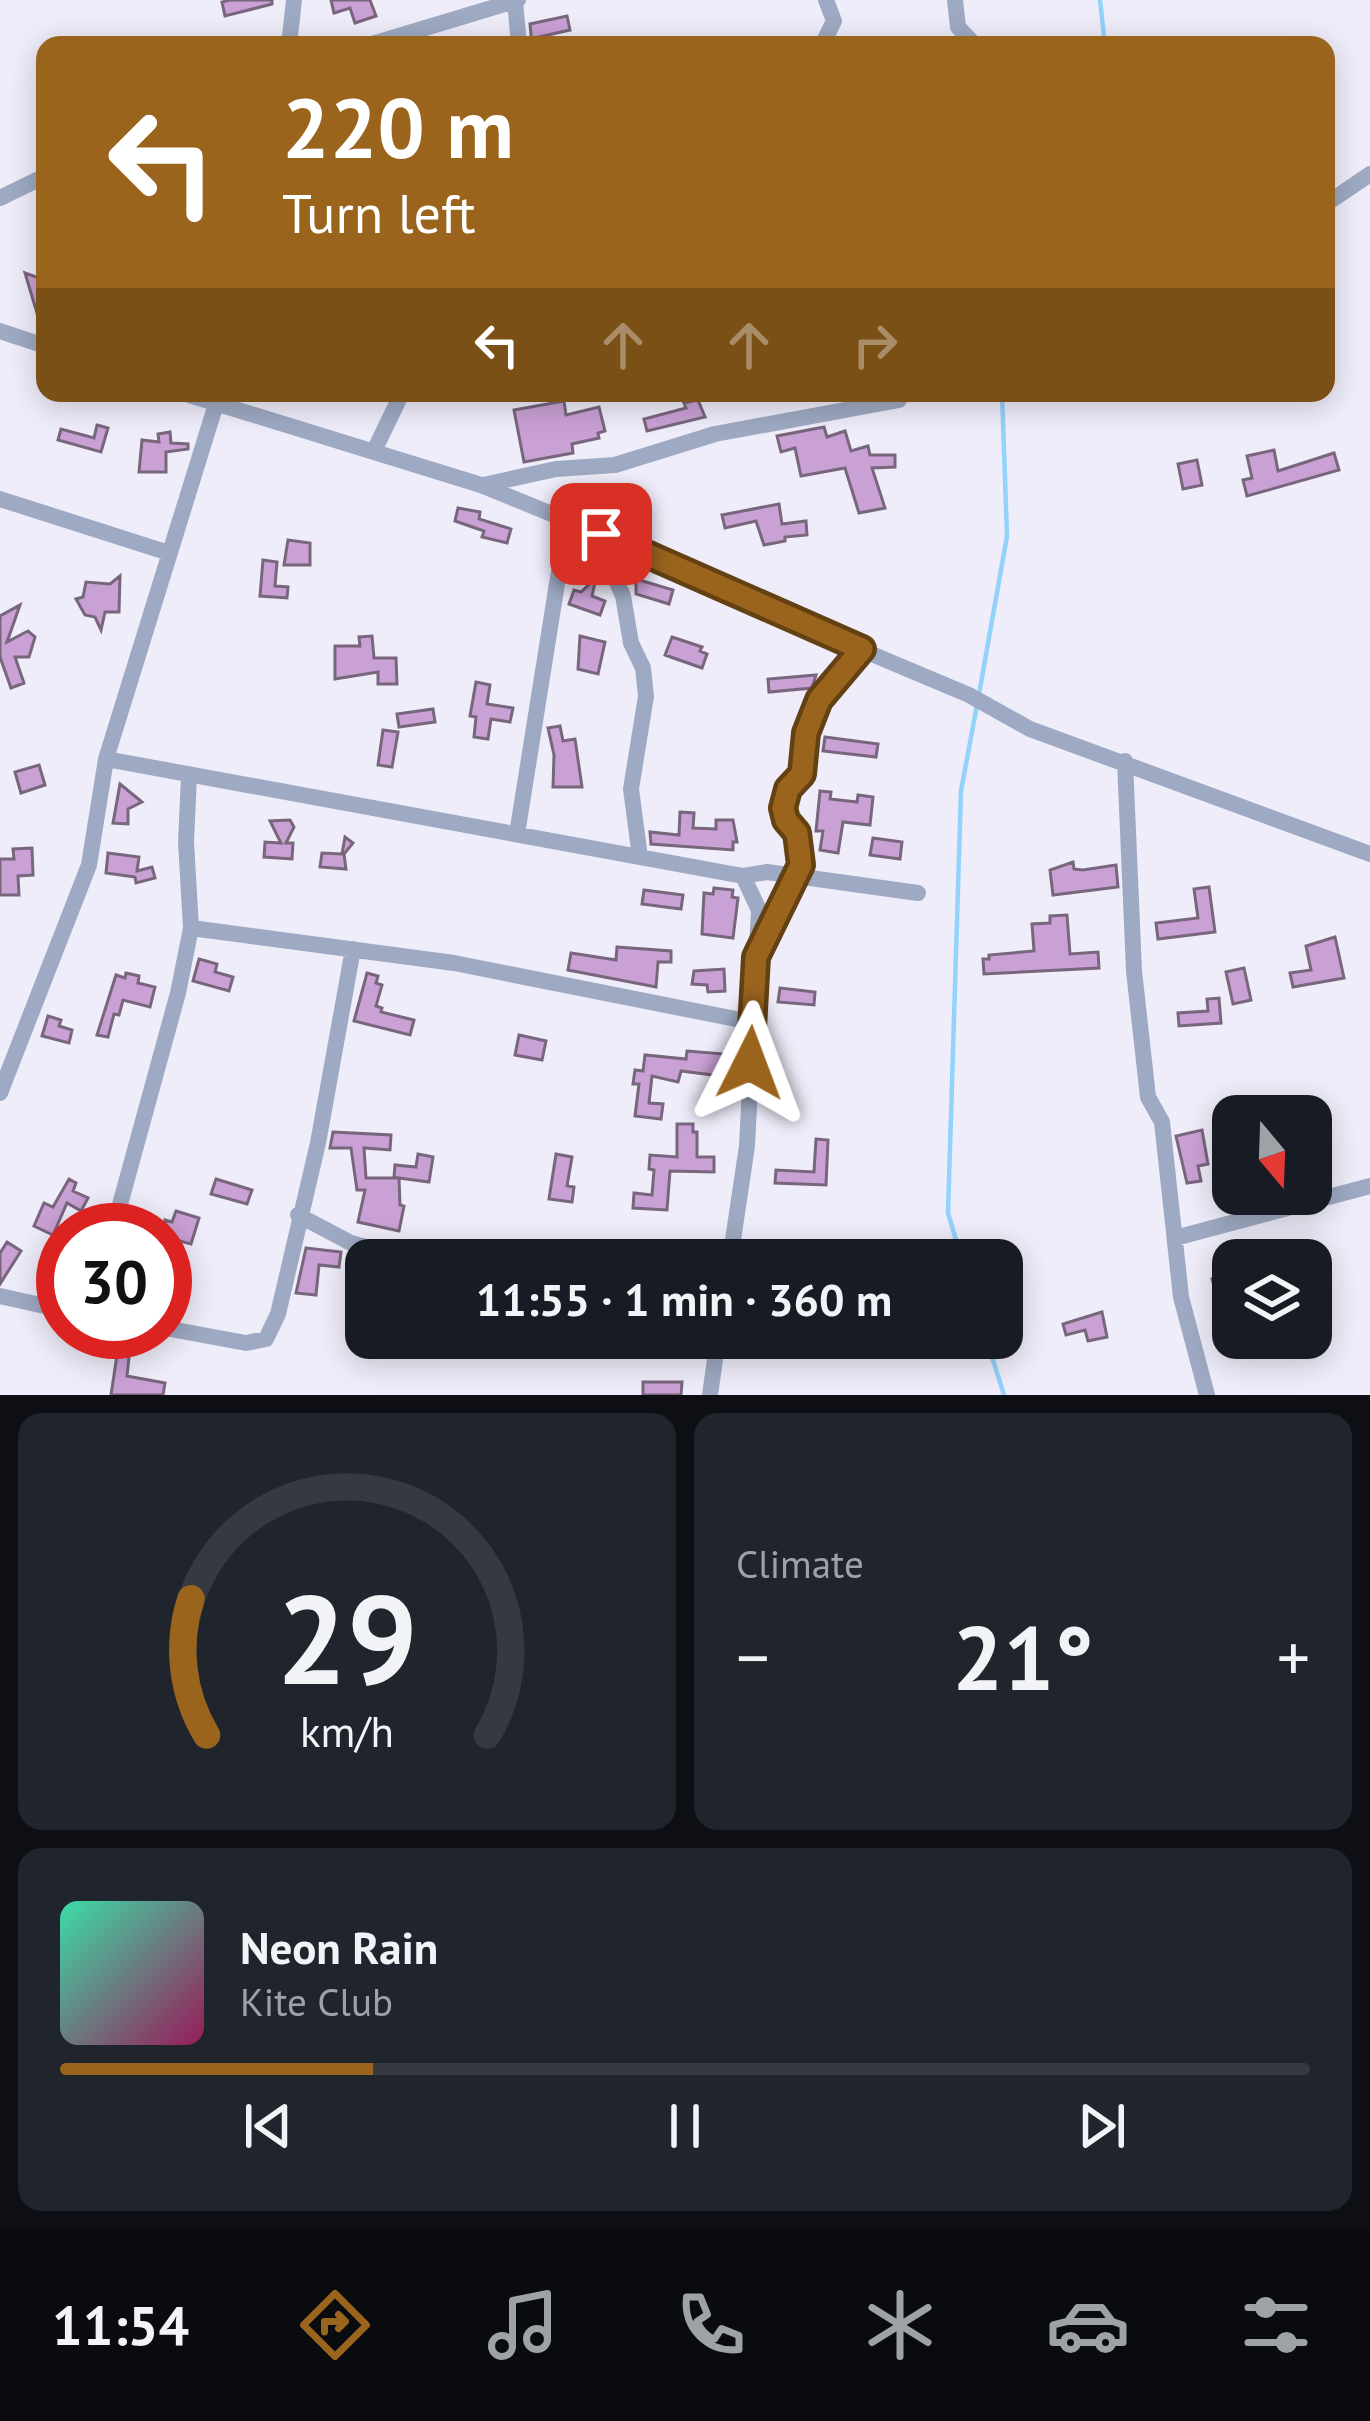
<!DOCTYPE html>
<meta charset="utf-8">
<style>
body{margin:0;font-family:"PT Sans",sans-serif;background:#20242c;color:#f1f3f6;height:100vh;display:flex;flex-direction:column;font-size:45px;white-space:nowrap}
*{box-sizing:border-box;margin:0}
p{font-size:39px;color:#9ea1a6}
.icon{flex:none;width:66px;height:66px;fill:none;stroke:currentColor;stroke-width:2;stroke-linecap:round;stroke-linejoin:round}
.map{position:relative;height:1395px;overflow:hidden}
.panel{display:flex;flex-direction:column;gap:18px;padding:18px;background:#0d0f14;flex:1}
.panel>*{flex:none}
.banner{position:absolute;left:36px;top:36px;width:1299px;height:366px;border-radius:24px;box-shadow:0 6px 30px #0003;background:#9a641d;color:#fff;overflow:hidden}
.needle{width:78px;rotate:161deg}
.fabs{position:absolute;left:1212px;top:1095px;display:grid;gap:24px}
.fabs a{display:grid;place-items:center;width:120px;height:120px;border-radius:24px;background:#171b24;box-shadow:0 6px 30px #0003;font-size:60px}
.speed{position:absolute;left:36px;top:1203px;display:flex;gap:24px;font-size:60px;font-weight:700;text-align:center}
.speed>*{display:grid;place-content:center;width:156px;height:156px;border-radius:50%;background:#171b24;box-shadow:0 6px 30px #0003;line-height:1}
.speed .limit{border:18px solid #d22;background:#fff;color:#111}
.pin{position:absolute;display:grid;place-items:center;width:102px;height:102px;color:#fff;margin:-51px;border-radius:24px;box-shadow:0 6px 18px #0006}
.me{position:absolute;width:132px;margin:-66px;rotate:3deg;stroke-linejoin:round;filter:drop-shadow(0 0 9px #0008)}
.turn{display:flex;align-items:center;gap:42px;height:252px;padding:0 48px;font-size:54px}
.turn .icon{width:156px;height:156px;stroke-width:2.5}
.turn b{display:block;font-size:84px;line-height:102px}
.lanes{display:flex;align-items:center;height:114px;padding:0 48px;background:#0003;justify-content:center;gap:60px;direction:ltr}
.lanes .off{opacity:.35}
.big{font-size:90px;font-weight:800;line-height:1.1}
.panel .card{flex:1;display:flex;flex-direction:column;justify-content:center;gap:18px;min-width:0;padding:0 42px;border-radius:24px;background:#20242c}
.panel .dial{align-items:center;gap:0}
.dial svg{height:312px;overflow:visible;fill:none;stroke:#363941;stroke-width:7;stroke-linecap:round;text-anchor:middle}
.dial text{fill:#f1f3f6;stroke:none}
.song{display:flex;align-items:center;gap:36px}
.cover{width:144px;height:144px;border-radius:18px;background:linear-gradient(135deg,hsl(160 70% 55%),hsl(330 70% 35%))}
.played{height:12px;border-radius:6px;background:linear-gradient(90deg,#9a641d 25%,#363941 25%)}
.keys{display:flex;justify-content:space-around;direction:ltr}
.heat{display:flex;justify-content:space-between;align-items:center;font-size:66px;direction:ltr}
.panel .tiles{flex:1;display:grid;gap:18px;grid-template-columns:1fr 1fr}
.card:last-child{grid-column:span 2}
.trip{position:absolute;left:345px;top:1239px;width:678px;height:120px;border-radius:24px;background:#171b24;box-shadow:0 6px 30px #0003;font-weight:800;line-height:120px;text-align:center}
.menu{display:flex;height:192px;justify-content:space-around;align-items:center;background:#090b0e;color:#9ea1a6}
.menu .icon{width:84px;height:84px}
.menu .on{color:#9a641d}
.menu b{font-size:54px;color:#f1f3f6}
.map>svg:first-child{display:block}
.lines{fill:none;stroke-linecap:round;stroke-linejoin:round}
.stream{stroke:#93d2fb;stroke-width:4.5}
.building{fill:#caa1d5;stroke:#78667d;stroke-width:3}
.minor{stroke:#9eaac3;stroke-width:16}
.route-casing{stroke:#644113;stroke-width:30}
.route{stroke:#9a641d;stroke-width:21}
</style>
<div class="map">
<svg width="1370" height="1395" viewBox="0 0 1370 1395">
<rect width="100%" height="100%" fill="#efedfa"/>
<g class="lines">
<path class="stream" d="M1100 0 1105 45
M979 694 1007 536 1002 393
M962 1260 948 1213 961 791 977 705
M986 1338 1004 1395"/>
</g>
<path class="building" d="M230 0H272V4L225 16 222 2Z
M331 0H370L376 16 355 23 350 8 334 13Z
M567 16 570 30 539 37 540 45H532L530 24Z
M25 273 45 280V330H42Z
M698 400 705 417 647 431 644 419 686 408 684 403Z
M564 401 566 415 599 407 605 431 598 433 599 438 572 444 573 453 524 462 514 410Z
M97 425 108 428 101 452 58 440 61 429 94 438Z
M824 427 827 437 845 431 851 451 868 446 870 455H895V467L872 468 885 508 859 513 845 468 801 476 795 448 781 452 777 436Z
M170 432 171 443 188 444V449L166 452V472H139L142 440 159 442 158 434Z
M1274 450 1278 471 1334 453 1339 470 1247 496 1243 480 1252 478 1247 456Z
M1197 460 1202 485 1183 489 1178 464Z
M779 504 782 524 806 521 807 535 785 537V541L764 545 756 521 725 528 722 515Z
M458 508 480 512 479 519 511 529 507 543 482 537 484 531 455 521Z
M288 540 310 543V565H284Z
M263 560 277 562 275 586 288 587 287 598 260 596Z
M120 576 119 612H105L101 630 95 617 85 615 76 599 83 597 86 582 110 584Z
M596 578 592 596 605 601 600 615 569 604 574 590 581 592Z
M636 579 673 590 669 604 636 594Z
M20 605 7 642 28 631 35 637 29 657H15L24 683 11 688 0 657V616Z
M372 636 374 658H396L397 684H378V672L335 679V646H360L359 637Z
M580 636 605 642 598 674 578 669Z
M672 637 702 647 700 651 707 654 702 668 665 655Z
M816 675 812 688 769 692 768 679Z
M476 682 490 685 487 704 513 708 510 722 491 719 488 739 474 737 476 717 470 716Z
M433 709 435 722 399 727 397 714Z
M560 726 563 741 575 739 582 787H553L554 755 548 728Z
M383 730 398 732 392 767 378 765Z
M825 737 878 744 876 757 823 751Z
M39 765 45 785 21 793 15 772Z
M120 784 142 802 128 809V824L113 823Z
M820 791 831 792 830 799 857 802 858 795 873 797 870 825 843 822 838 853 820 850 823 831H816Z
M680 812 694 813 693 828 716 829V820H733L737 842H733V850L651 844 650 832 679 835Z
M290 820 294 827 286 843H293L292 859 264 857 265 842 281 843 270 821Z
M345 837 353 843 344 854 346 869 320 867 322 853 342 854Z
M873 838 902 842 900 859 870 855Z
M32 848 33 875 18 876 19 895H0V859H14L13 849Z
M108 853 139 857 137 871 152 867 155 878 136 883 135 877 106 873Z
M1073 862 1074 869 1083 870 1116 865 1118 887 1053 895 1050 870Z
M1209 887 1215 932 1158 939 1156 923 1198 918 1194 889Z
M714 888 733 890 732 897 738 898 733 938 702 934 704 893 713 894Z
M644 890 683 895 681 909 642 904Z
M1067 915 1070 954 1098 952 1099 968 984 974 983 959H989V955L1034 951 1032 924 1050 923V916Z
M1335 937 1344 978 1293 987 1290 973 1311 970 1306 946Z
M617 947 671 951V962H658L656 987 568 970 571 953 616 960Z
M199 959 217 964 215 972 233 977 229 991 193 981Z
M1244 968 1251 1000 1233 1004 1226 972Z
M724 969 725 991 708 992 707 985 692 984 694 971Z
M126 973 139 976 138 983 155 987 150 1007 123 1000 119 1015 114 1014 108 1037 97 1035 116 975 125 978Z
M367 973 378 976 376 983 382 985 376 1006 382 1008 381 1012 414 1020 410 1035 354 1021Z
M780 988 815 992 814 1005 778 1002Z
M1219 998 1221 1023 1179 1026 1178 1013 1208 1011 1207 999Z
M48 1016 61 1020 59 1026 72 1030 69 1043 42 1036Z
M519 1035 546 1041 542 1060 515 1055Z
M687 1051 724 1054 721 1076 681 1071 678 1082 652 1076 649 1103 663 1104 661 1119 635 1116 639 1084H633L635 1070 643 1071 645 1055 686 1059Z
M677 1124H693V1132H697V1157H714V1172L670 1171 667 1210 633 1208 634 1193 652 1195 654 1170 649 1169 650 1155 677 1157Z
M1202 1130 1208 1164 1198 1166 1201 1181 1187 1183 1176 1136Z
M333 1132 391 1135 390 1150 364 1148 366 1178H399L394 1177 395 1165 416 1167 418 1154 433 1157 429 1182 399 1178 400 1205 404 1206 399 1231 358 1222 365 1190H357L351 1148H330Z
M816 1139 828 1140 826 1185 775 1183 776 1170 814 1172Z
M556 1154 572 1157 567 1186 574 1187 572 1202 549 1199Z
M69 1179 76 1183 73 1191 88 1198 81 1211 67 1203 53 1235 34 1226 44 1203 53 1207Z
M216 1179 252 1190 247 1204 211 1194Z
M176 1211 199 1218 191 1244 165 1237V1220L172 1222Z
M7 1242 21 1251 0 1284V1253Z
M306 1248 341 1252 339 1267 319 1265 316 1295 296 1293Z
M1233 1273V1301L1220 1305 1212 1279Z
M1102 1312 1107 1337 1088 1341 1085 1330 1066 1335 1063 1324Z
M117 1355 129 1357 127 1376 165 1383 163 1395H111Z
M643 1382H682L681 1395H643Z"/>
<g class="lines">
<path class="minor" d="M955 0 958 27 975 45
M515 1 519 45
M289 45 294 0
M369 45 518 0
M822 45 834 21 826 0
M0 198 45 176
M1326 204 1370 174
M0 331 45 346
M183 393 481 485 669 562 765 609 969 695 1030 729 1370 854
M374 451 402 393
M483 485 556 469 615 465 715 434 899 400
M0 499 169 553
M615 578 623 596 631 643 643 668 646 696 631 789 640 857
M106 759 743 876 759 910 747 1146 730 1260
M1125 761 1134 971 1148 1097 1162 1122 1181 1297 1207 1395
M517 834 567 521
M743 876 767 872 918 893
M191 928 454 963 751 1022
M759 950 801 865 797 833 786 820 783 808 788 789 801 774 806 732 819 700 862 649
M0 1093 89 865 106 759 216 404
M298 1215 351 1243 414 1260
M113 1230 178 993 191 928 186 842 189 776
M1175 1238 1370 1186
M0 1296 63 1310
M165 1328 246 1343 266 1339 278 1314 318 1143 353 949
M710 1395 718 1338"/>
</g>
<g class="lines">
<defs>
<path id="route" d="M601 534 862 649 819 700 806 733 802 774 788 789 783 808 786 820 797 833 801 865 756 957 750 1063"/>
</defs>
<use href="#route" class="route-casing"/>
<use href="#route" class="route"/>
</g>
</svg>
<div class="fabs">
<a><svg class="needle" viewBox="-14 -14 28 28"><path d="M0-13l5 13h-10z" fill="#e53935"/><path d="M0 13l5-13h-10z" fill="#9ea1a6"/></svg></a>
<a><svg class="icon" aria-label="layers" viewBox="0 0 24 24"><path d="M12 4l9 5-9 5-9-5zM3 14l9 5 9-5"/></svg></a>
</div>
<div class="speed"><div class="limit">30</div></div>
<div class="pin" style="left:601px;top:534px;background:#d93025"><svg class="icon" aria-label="arrive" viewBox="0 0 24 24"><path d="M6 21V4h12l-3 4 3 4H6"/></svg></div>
<svg class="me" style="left:750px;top:1063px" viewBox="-20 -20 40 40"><path d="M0-17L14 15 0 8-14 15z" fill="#9a641d" stroke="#fff" stroke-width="4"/></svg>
<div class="trip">11:55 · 1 min · 360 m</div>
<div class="banner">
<div class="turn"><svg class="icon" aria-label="left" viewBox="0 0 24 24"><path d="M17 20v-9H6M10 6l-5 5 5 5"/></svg><div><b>220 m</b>Turn left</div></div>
<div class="lanes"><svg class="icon" aria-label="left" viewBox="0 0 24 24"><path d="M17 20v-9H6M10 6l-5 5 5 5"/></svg><svg class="icon off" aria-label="ahead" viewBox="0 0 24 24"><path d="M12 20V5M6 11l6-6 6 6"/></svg><svg class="icon off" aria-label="ahead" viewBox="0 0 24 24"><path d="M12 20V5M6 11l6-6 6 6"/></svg><svg class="icon off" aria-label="right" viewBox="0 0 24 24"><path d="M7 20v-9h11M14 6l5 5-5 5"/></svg></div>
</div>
</div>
<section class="panel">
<div class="tiles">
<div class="card dial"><svg viewBox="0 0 100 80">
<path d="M14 69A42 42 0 1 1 86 69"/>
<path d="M14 69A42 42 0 0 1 10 34" stroke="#9a641d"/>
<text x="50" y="56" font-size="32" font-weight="700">29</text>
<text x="50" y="72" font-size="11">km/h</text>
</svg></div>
<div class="card"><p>Climate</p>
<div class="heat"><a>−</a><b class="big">21°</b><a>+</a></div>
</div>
<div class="card">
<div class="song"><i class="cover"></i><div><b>Neon Rain</b><p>Kite Club</p></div></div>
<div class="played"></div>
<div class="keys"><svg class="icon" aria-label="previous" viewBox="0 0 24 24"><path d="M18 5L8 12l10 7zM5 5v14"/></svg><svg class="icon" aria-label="pause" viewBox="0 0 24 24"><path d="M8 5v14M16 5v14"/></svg><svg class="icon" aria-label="next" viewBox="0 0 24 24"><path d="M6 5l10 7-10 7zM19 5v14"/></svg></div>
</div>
</div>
</section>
<nav class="menu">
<b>11:54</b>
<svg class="icon on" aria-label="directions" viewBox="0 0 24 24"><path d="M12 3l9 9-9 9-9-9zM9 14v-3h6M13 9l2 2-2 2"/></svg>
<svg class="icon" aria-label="music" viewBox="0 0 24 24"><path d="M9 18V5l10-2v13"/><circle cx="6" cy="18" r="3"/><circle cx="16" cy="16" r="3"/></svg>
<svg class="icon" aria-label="phone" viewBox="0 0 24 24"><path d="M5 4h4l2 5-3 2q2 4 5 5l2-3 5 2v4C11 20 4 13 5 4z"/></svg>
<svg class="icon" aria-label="climate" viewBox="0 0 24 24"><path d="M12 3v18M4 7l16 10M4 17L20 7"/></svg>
<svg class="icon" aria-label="car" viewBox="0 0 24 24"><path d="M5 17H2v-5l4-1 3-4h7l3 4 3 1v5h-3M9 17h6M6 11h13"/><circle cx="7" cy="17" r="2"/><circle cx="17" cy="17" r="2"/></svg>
<svg class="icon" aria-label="filters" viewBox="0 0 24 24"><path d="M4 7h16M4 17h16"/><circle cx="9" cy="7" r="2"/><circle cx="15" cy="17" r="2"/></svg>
</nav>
